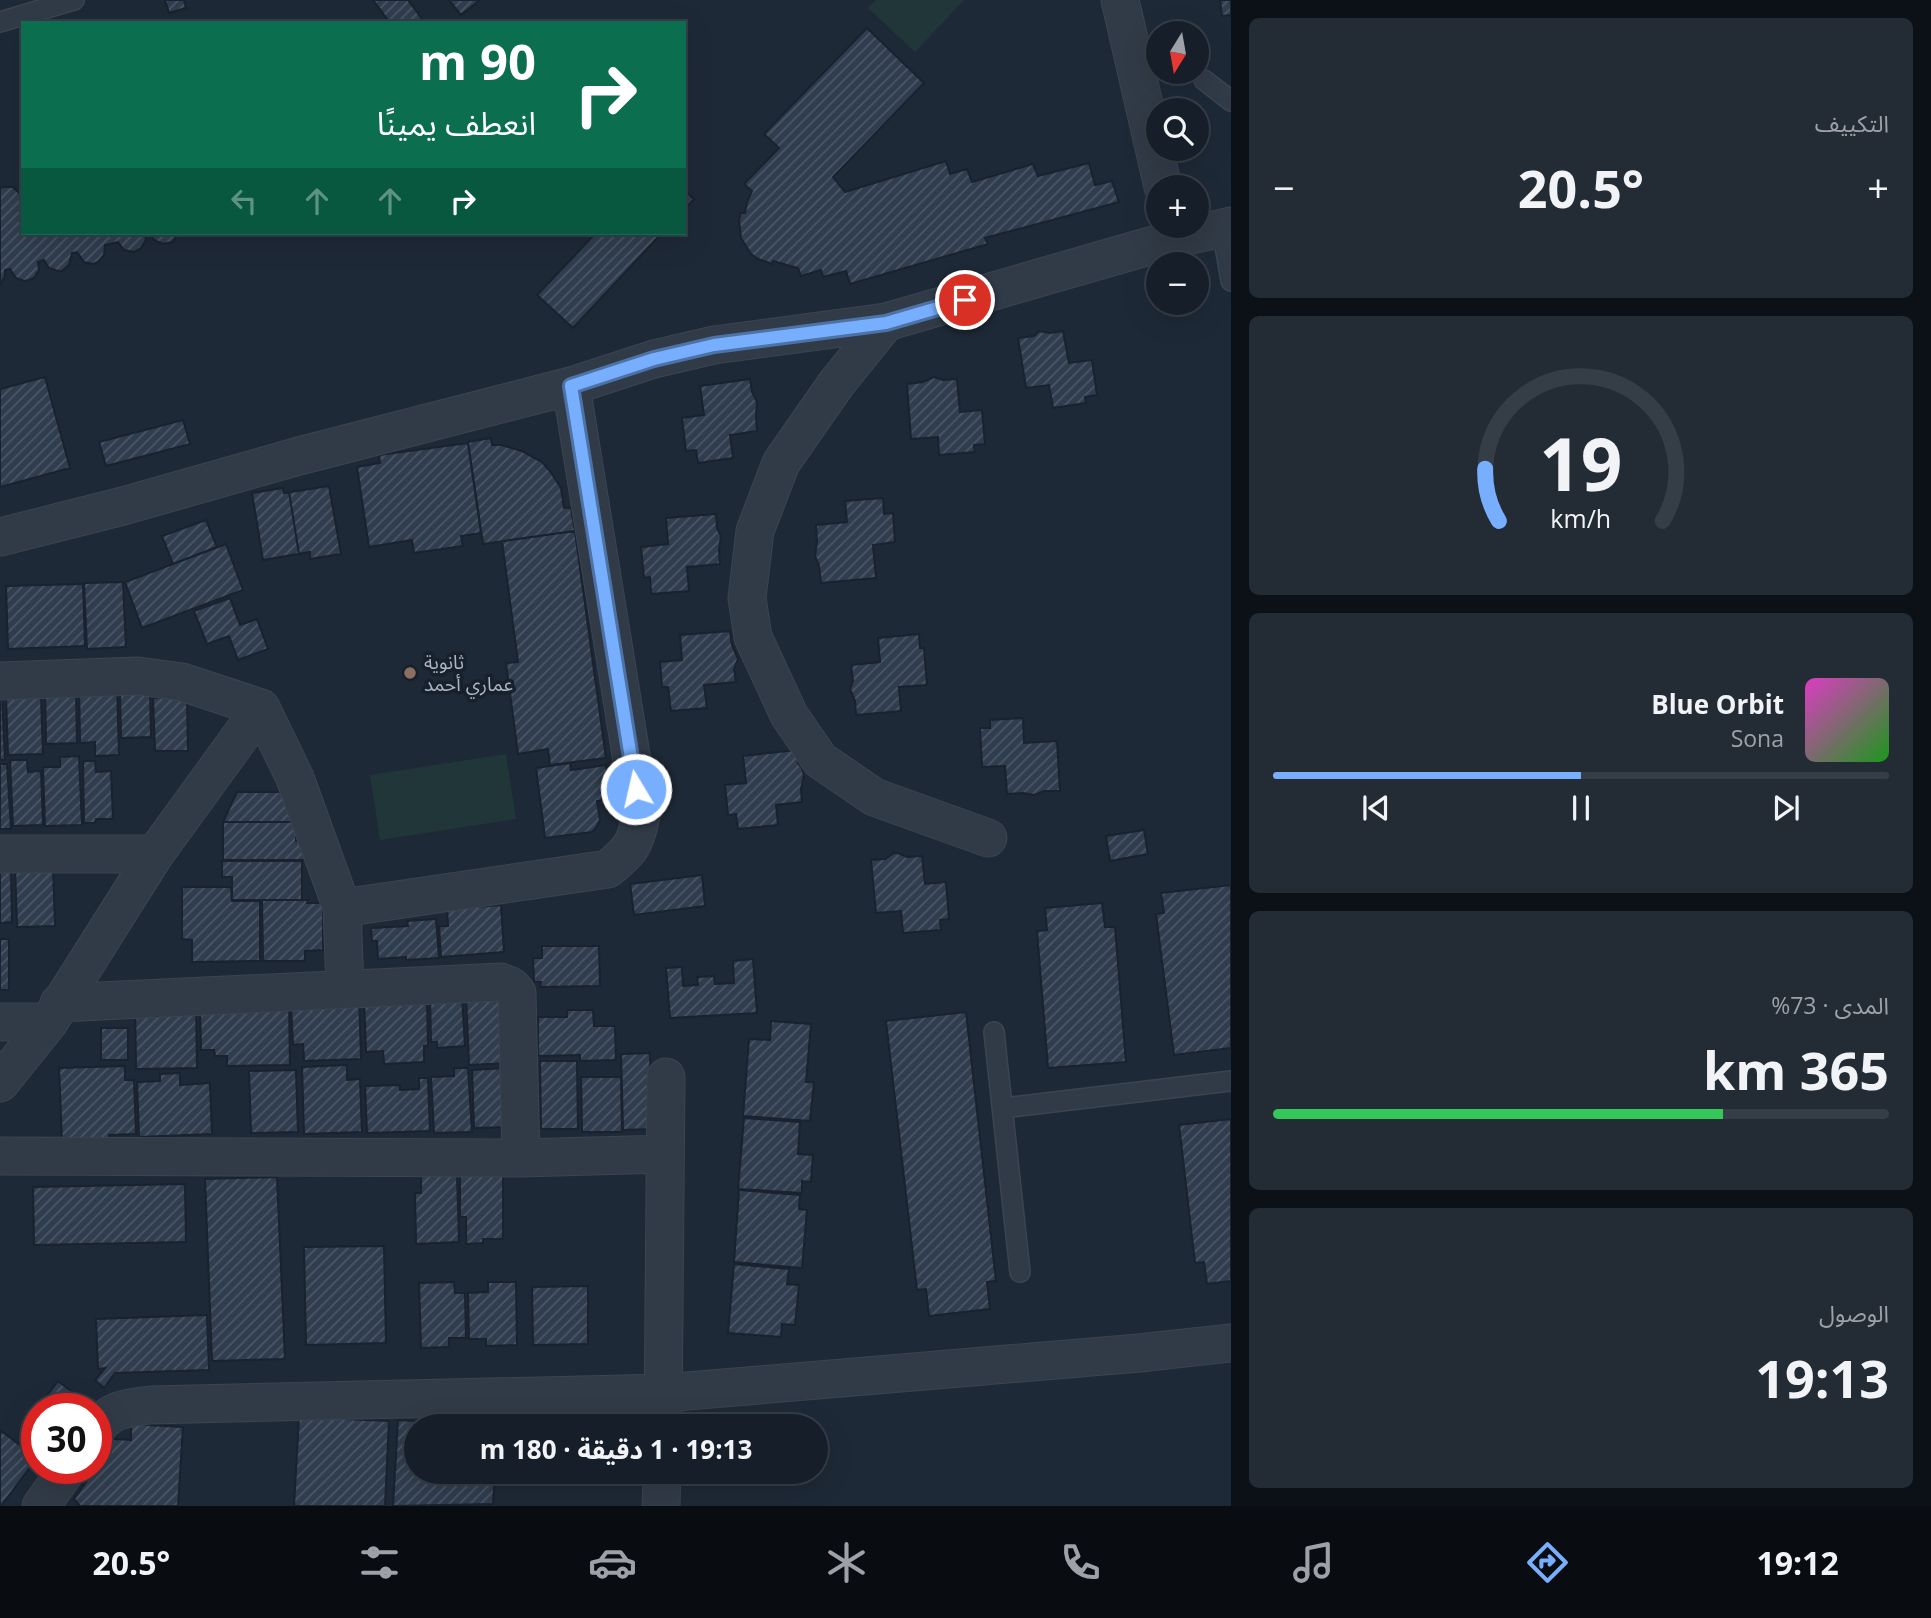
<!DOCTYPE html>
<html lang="ar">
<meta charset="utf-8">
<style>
body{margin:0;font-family:"Open Sans","Noto Sans Arabic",sans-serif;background:#232c35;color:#f1f3f6;direction:rtl;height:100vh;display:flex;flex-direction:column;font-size:26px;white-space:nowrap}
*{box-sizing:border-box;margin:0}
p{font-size:23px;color:#9ea2a8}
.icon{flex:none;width:38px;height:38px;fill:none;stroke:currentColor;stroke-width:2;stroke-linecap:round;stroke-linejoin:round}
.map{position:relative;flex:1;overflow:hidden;direction:ltr}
.details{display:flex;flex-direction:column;gap:18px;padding:18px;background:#0c1117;width:700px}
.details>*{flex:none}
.hud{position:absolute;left:21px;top:21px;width:665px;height:214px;border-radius:0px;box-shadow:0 7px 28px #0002,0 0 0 2px #353d46;direction:rtl;background:#0b6e4f;color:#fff;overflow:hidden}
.needle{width:46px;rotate:191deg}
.fabs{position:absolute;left:1146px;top:21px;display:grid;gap:14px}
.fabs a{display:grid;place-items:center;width:63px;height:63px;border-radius:50%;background:#161f29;box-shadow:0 7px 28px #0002,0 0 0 2px #353d46;font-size:35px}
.speed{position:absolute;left:21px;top:1393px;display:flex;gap:14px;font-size:35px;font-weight:700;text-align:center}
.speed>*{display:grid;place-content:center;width:91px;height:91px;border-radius:50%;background:#161f29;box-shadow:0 7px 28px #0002,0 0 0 2px #353d46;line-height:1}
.speed .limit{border:10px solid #d22;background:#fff;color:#111}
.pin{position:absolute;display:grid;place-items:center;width:60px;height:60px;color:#fff;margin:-30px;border:4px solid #fff;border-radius:50%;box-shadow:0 2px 7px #0007}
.me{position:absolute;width:77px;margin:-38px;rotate:351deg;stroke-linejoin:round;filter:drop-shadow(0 0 5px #0008)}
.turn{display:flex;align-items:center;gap:24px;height:147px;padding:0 35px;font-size:32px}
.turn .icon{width:91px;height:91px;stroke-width:2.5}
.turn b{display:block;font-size:49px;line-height:60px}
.lanes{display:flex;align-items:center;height:66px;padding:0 35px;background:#0003;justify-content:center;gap:35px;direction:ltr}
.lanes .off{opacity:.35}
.big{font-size:52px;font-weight:700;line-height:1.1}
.details .widget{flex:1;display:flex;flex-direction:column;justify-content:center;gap:10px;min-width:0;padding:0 24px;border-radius:10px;background:#232c35}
.details .dial{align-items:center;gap:0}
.dial svg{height:182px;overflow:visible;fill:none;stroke:#353d46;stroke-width:7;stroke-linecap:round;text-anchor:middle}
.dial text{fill:#f1f3f6;stroke:none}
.song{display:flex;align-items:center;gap:21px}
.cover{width:84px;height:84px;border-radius:10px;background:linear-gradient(135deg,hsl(310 70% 55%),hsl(120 70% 35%))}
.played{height:7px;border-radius:4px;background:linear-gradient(90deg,#77affe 50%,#353d46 50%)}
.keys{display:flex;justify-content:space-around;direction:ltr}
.heat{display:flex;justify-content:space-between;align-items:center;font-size:38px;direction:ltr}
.charge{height:10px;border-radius:5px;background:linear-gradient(90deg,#34c759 73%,#353d46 0)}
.trip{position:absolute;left:404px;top:1414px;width:424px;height:70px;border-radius:35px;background:#161f29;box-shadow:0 7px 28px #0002,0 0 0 2px #353d46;font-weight:700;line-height:70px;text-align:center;direction:rtl}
.menu{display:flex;height:112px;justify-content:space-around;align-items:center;background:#090c10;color:#9ea2a8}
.menu .icon{width:49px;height:49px}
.menu .active{color:#77affe}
.menu b{font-size:32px;color:#f1f3f6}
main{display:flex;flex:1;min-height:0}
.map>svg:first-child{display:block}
.grass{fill:#203638}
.building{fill:url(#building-hatch);stroke:#19222e;stroke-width:2}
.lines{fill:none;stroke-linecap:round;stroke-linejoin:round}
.lane-casing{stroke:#3b4451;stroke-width:22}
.street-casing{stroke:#3b4451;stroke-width:39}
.lane{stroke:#313b47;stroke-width:19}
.street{stroke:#313b47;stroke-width:37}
.route-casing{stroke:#4d72a5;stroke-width:18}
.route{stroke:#77affe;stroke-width:12}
.education-dot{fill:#8d6e63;stroke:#17202b;stroke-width:2.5}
.labels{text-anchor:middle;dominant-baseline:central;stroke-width:7;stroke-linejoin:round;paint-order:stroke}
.poi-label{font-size:19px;fill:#abb6c5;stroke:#17202b;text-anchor:start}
</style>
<main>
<section class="details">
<div class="widget"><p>التكييف</p>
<div class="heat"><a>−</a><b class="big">20.5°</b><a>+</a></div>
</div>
<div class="widget dial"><svg viewBox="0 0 100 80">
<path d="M14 69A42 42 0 1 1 86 69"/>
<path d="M14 69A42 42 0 0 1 8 46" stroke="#77affe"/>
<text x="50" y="56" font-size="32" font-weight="700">19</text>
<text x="50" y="72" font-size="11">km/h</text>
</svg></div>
<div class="widget">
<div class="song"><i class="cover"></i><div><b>Blue Orbit</b><p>Sona</p></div></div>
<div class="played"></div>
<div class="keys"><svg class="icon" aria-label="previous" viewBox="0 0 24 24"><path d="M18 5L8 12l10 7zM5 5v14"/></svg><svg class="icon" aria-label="pause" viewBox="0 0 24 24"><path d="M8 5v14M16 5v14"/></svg><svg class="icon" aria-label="next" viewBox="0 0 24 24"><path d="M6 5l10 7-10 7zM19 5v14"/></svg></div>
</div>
<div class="widget"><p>المدى · 73%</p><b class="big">365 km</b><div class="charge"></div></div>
<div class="widget"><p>الوصول</p><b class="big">19:13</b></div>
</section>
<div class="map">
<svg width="1231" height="1506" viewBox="0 0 1231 1506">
<defs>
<pattern id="building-hatch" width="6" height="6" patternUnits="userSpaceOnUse" patternTransform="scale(1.75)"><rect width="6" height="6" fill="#303d4e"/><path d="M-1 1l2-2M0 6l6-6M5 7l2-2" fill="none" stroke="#4b5766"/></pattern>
</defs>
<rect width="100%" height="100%" fill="#1e2937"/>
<path class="grass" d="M876 0H964L915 52 868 8Z
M506 754 516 819 380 840 370 775Z"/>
<path class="building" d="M165 0H184L186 8 169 13Z
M373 0H408L425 23H390Z
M449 0H480L461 15Z
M1220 0H1231V15L1222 16Z
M867 28 924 83 833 177 845 192 946 161 950 174 967 169 972 182 1033 164 1038 176 1089 163 1095 185 1112 181 1119 202 985 238 988 244 850 284 846 271 823 277 821 270 801 276 798 268 773 261 772 264 758 259 751 254 741 238 739 220 741 213H745L747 202 752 191 744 184 779 148 764 134Z
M4 187H13L23 197V233H178V235L172 242 163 244 154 240 150 233 145 234 146 240 141 248 134 252 124 250 118 242 105 245 104 255 98 262 93 264 84 262 77 252 72 253 69 265 62 271H58L49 268 44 260 38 262 39 270 34 278 29 280 24 281 16 278 10 269 5 270V276L0 285V188Z
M684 190 694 199 684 209Z
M596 233H662L573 328 537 295Z
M1039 331 1050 333 1063 331 1069 363 1092 360 1097 395 1085 397 1086 403 1053 408 1049 385 1026 388 1018 338 1034 336Z
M45 377 70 468 0 487V389Z
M934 377 943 380 957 379 960 412 982 410 985 444 974 445 975 452 939 455 938 437 911 439 907 384 923 382Z
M750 379 752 392 757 402 756 416 757 431 730 435 733 458 698 463 696 450 686 451 682 418 704 415 700 386Z
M183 420 190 444 106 466 99 442Z
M491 438 492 445H501L522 451 542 462 550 471 561 488 564 508H571L575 531 483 544 468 442Z
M468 443 481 533 461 536 463 546 414 553 412 540 369 547 357 467 380 463 379 455Z
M329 486 341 554 310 559V552L263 560 252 493 283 488 284 493Z
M283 488 284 493 289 492 299 554 263 560 252 493Z
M883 498 884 514 893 513 895 542 873 545 876 578 821 583 819 566 815 556 817 542 816 525 847 522 845 501Z
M716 514 717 528 721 536 719 550 720 564 687 567 689 591 651 594 650 577 644 578 641 547 668 544 666 518Z
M206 520 217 547 173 564 162 536Z
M575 531 606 758 550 765 548 749 518 754 506 663 518 662 502 541Z
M226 544 243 590 142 628 125 582Z
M123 582 126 647 87 649 84 583Z
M83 584 85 646 8 649 6 586Z
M230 598 240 625 257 619 268 649 238 660 229 636 207 644 194 611Z
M730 631 732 645 738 659 734 669 736 682 704 685 707 708 671 711 668 687H662L660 662 682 660 680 635Z
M919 634 920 648H924L927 685 899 687 901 711 856 715 855 701 850 689 853 681 851 665 880 662 878 638Z
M117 685 119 755 95 756V742L80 743 79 686Z
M45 690H76L77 743 46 744Z
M120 690H150L151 737 121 738Z
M0 693H2L5 760H0Z
M41 695 43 754 8 755 6 696Z
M187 697 188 751H155L153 698Z
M1023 718 1024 743 1057 741 1060 791H1044L1034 795 1023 793 1007 794 1005 766 982 767 980 728H990V720Z
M796 750 798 763 802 768 804 775 801 789 802 802 776 805 778 825 738 829 736 814 728 815 725 785 746 783 743 756Z
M79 756 82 825 45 826 43 767H60V757Z
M10 760H27L28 772 41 771 43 825 13 826Z
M83 761H95L96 772 111 771 113 819H96L95 823H84Z
M570 763 571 770 606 765 611 799 597 801 600 820 596 828 592 832 545 838 536 768Z
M0 764H7L11 829H0Z
M237 792H281L296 822H223Z
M223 822H296V841H306V860H223Z
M1144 830 1148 854 1110 861 1106 836Z
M894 853H898L907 857 922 856 925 884 946 882 949 919 940 920 941 930 903 933 901 911 876 913 871 860 885 859Z
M222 861H302V900H232V877H222Z
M53 865 55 926 17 927 15 866Z
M0 867H11L12 922 0 923Z
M702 875 705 906 634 915 630 884Z
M1231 885V1048L1174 1055 1156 914 1164 913 1161 893Z
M182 887H231L232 901H260V961L192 962V940L182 939Z
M262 900H308L307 903H323V950L305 951V961H263Z
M1102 903 1105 927H1115L1126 1062 1048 1068 1037 931 1047 930 1045 908Z
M501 905 504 952 441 957 439 926H448L447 909Z
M436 919 439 958 406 960V957L378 959 377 941H372L371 928 408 926 407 921Z
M0 939H9V990H0Z
M542 946H599L600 986 540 987 541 982H534L533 958H542Z
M753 959 757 1013 670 1018 666 968 682 967 683 986 698 985 697 977 714 976 715 984 734 983 733 961Z
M359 991 361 1059 304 1061 303 1044 293 1045 291 1005Z
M509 994 511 1063 469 1065 466 996Z
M462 996 465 1046 437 1048V1042H431L430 998Z
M289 999 290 1065 227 1066V1056H215L214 1050H201L200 1009Z
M364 999 427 1002 428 1045 424 1046V1062L384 1064 383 1051 366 1052Z
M196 1001 197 1068 136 1069 135 1002Z
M567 1010H593L594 1026H615L616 1060 580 1061V1055L538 1056V1017H567Z
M966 1012 996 1281 987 1282 990 1309 929 1316 926 1289 917 1290 886 1021Z
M771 1021 811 1024 806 1082H814L810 1121 743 1116 749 1039 770 1040Z
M101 1028H128V1060H101Z
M650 1053 652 1129 623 1130 621 1054Z
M540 1061H577L578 1129H541Z
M347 1065V1080L360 1079 362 1132 304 1134 302 1067Z
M125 1066V1080H134L136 1134 109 1135V1140L62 1142 59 1068Z
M454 1068H468L472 1132 434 1133 431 1077 454 1076Z
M506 1068 509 1127 474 1128 472 1070Z
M296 1070 298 1132 251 1133 249 1071Z
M180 1073V1085L210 1083 212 1134 139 1137 137 1082 160 1081V1074Z
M581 1077H621L622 1132H582Z
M419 1078H428L430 1131 367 1133 365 1086 400 1085V1090L419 1089Z
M744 1118 800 1122 798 1154 813 1155 811 1182 802 1181V1193L738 1189Z
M1231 1119V1281L1207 1284 1204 1262 1195 1263 1179 1125Z
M457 1174 459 1242 416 1244 415 1193H421V1175Z
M460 1174H503V1239H483V1243L466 1244V1217H460Z
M277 1177 285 1359 212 1361 205 1179Z
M185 1184 186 1242 34 1245 33 1187Z
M739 1190 800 1195 799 1209 807 1210 802 1268 734 1262Z
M384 1246 386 1343 306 1345 304 1247Z
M734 1264 789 1269 787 1284 799 1285 795 1325 782 1324 781 1337 728 1333Z
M454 1282 455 1293H465L466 1338H449V1347L421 1348 419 1283Z
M488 1282H516L517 1345 486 1346V1339H469L468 1293 488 1292Z
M588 1286V1344L533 1345 532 1287Z
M207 1315 209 1370 115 1373 104 1388 95 1380 105 1368 98 1369 96 1319Z
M58 1381 90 1406 88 1409H37Z
M37 1409V1428L28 1421Z
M299 1417 389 1421 385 1506H294Z
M398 1420 498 1426H416V1472H495L493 1504 393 1506Z
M131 1424 183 1427 178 1506H80L74 1499 96 1468 114 1439 131 1440Z
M0 1430 37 1458 1 1506H0Z"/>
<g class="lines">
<defs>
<path id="lane" d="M0 22 74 0
M1204 80 1231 101
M1222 228 1231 281
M994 1032 1020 1272
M1003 1108 1231 1081"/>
<path id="street" d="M1120 0 1163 187
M886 322 836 384 781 463 755 531 747 598 753 637 789 715 820 760 874 797 988 838
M0 537 123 506 299 456 571 386
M0 681 138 676 182 682 261 708 295 778 342 908 345 988
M0 854H155
M342 908 608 869C631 850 635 845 641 816L571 386 654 359 714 345 886 322 1174 239 1231 226
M59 1003 501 982 511 986 517 993 521 1158
M0 1022H49
M0 1083 49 1022 155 854 261 708
M0 1156 521 1158 665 1154
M663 1426 666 1077
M96 1429C111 1408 128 1408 151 1405L664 1393 1139 1353 1231 1343
M41 1506 68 1468
M661 1506 662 1472"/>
</defs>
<use href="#lane" class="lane-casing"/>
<use href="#street" class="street-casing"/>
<use href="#lane" class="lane"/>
<use href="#street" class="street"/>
</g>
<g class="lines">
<defs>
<path id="route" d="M636 789 571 386 654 359 714 345 886 323 965 300"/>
</defs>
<use href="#route" class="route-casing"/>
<use href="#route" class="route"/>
</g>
<circle class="education-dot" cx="410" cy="673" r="7"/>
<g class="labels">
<g class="poi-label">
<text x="424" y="662">ثانوية<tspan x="424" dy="22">عماري أحمد</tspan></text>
</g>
</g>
</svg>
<div class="fabs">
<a><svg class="needle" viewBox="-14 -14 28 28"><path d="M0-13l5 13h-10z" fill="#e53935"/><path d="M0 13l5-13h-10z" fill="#9ea2a8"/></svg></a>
<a><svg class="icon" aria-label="search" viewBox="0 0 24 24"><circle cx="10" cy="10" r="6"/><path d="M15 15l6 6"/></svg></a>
<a>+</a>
<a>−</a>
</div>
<div class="speed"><div class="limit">30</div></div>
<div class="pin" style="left:965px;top:300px;background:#d93025"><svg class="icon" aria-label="arrive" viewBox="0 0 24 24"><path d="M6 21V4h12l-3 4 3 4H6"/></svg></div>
<svg class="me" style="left:636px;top:789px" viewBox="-20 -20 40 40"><circle r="17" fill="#77affe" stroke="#fff" stroke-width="3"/><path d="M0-11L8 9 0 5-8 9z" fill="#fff"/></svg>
<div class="trip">19:13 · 1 دقيقة · 180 m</div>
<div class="hud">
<div class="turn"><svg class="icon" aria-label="right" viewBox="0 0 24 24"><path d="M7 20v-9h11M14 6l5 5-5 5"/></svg><div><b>90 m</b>انعطف يمينًا</div></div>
<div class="lanes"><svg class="icon off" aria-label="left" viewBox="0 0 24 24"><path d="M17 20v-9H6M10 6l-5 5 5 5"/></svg><svg class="icon off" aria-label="ahead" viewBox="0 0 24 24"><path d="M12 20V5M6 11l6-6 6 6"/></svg><svg class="icon off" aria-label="ahead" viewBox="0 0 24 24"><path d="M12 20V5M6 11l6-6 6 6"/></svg><svg class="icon" aria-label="right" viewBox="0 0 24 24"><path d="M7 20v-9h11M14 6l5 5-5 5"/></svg></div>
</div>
</div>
</main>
<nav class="menu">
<b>19:12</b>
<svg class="icon active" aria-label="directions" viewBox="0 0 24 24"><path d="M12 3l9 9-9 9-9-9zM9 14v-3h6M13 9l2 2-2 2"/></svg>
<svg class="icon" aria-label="music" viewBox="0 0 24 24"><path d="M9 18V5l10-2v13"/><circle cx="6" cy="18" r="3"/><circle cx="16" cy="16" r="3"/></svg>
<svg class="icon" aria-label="phone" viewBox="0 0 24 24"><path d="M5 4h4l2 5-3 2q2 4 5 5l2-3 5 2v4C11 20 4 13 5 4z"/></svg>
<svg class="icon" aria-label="climate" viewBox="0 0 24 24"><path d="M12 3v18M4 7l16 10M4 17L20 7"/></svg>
<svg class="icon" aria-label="car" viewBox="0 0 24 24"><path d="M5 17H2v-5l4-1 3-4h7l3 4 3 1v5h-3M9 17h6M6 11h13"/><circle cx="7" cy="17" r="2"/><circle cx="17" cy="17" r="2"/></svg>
<svg class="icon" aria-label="filters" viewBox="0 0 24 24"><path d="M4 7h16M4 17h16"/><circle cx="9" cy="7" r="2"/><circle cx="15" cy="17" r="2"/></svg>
<b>20.5°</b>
</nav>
